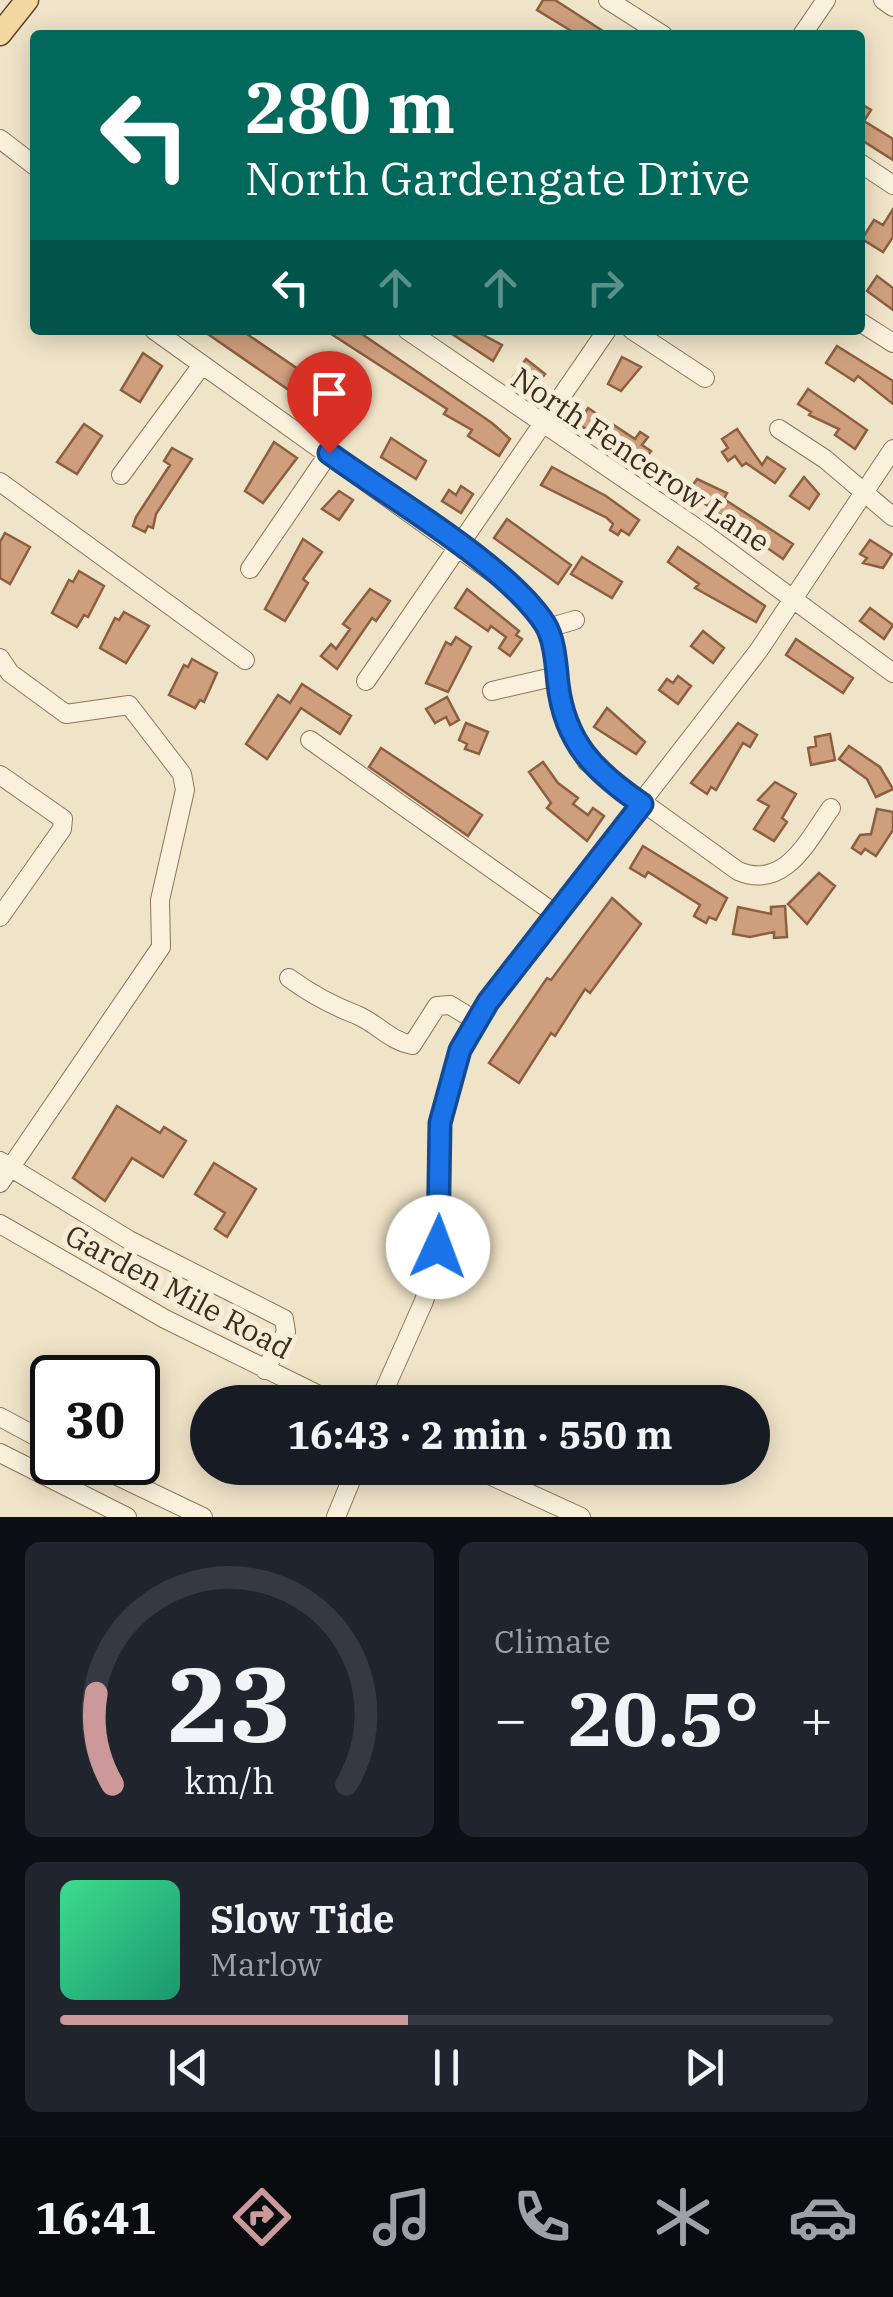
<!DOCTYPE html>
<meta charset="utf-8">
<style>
body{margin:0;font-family:"IBM Plex Serif",serif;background:#20242c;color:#f1f3f6;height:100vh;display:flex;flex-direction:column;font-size:38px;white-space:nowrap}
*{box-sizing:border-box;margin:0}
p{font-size:32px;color:#9ea1a6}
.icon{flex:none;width:55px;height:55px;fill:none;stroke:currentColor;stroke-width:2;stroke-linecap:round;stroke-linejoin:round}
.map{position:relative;height:1517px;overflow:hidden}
.drawer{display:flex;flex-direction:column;gap:25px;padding:25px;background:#0d0f14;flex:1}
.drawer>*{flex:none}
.top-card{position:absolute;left:30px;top:30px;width:835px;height:305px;border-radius:10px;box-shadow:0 5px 25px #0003;background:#00695c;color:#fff;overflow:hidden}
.speed{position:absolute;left:30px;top:1355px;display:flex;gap:20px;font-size:50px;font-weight:700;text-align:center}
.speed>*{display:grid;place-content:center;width:130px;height:130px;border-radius:50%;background:#171b24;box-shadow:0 5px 25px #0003;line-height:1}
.speed .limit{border:5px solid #111;border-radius:15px;background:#fff;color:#111}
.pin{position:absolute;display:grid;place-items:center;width:85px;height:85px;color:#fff;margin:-102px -42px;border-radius:50% 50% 50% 0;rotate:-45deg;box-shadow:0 0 10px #0007}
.pin .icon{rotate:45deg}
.me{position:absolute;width:110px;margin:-55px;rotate:2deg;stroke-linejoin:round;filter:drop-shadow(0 0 8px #0008)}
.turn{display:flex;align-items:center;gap:35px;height:210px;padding:0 50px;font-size:45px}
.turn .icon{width:130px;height:130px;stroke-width:2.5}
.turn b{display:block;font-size:70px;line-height:85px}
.lanes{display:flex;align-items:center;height:95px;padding:0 50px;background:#0003;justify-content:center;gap:50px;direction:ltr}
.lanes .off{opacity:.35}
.big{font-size:75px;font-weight:800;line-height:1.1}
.drawer .card{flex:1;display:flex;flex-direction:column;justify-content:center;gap:15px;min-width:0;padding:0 35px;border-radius:15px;background:#20242c}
.drawer .dial{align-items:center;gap:0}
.dial svg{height:260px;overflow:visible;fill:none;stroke:#363941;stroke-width:7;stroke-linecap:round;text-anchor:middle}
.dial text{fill:#f1f3f6;stroke:none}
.song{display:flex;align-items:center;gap:30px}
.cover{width:120px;height:120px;border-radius:15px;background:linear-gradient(135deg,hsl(150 70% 55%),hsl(160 70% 35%))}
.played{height:10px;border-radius:5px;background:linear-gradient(90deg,#cc999b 45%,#363941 45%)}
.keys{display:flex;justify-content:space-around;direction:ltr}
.heat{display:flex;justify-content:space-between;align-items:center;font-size:55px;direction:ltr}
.drawer .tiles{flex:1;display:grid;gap:25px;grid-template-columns:1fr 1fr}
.card:last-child{grid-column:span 2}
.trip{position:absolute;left:190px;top:1385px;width:580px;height:100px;border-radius:50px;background:#171b24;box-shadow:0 5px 25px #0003;font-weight:800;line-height:100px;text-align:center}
.tab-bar{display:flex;height:160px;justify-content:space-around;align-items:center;background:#090b0e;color:#9ea1a6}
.tab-bar .icon{width:70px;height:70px}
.tab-bar .selected{color:#cc999b}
.tab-bar b{font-size:45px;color:#f1f3f6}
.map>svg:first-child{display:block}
.building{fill:#cf9f7d;stroke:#8d5f41;stroke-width:2.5}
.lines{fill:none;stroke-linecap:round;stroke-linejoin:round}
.minor-casing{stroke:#8d765c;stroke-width:20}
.major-casing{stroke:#5b4430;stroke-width:25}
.minor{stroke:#faf1dc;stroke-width:18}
.major{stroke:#f3d9a0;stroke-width:22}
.route-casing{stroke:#114b97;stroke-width:25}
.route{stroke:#1a73e8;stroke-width:18}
.labels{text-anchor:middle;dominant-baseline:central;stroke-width:10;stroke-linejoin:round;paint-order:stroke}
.street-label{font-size:30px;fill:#3d2e20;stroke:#f7eed8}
</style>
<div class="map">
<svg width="893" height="1517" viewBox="0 0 893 1517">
<rect width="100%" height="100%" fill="#f0e4c8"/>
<path class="building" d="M543 0H555L609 35H578L537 10Z
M860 103 871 110 864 121 893 139V160L860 139Z
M893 209V237L883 252 862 239 874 220 883 225Z
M877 276 893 288V310L867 291Z
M202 330H241L358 410 345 429Z
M325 330H356L492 423 510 439 499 456 468 436 472 430 444 414 447 409Z
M446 330H474L502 345 493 361Z
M837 346 893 381V404L858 376 854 381 826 363Z
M143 353 162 366 140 402 121 390Z
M622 357 641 367 621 391 608 384Z
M526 359 545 374 532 391 513 377Z
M808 389 867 430 855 449 835 435 839 429 809 415 811 412 798 404Z
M588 408 635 439 640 432 648 437 642 445 651 451 642 464 578 424Z
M84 424 102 436 77 474 57 462Z
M737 429 762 465 767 457 785 469 775 483 746 463 742 466 735 456 728 461 722 452 728 448 722 439Z
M391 438 426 461 416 479 381 457Z
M274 442 297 458 263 503 245 491Z
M172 448 192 459 156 514 153 528 148 526 145 532 133 526 136 517 170 465 164 461Z
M552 467 606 496 639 520 629 535 621 530 618 535 610 530 613 524 607 518 541 485Z
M804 477 819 494 809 509 790 496Z
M697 479 727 493 724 499 793 544 783 559 688 492Z
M461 486 473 494 461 513 442 501 449 490 456 495Z
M339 491 353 500 339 520 322 509Z
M507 519 571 565 558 584 494 538Z
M5 533 30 547 10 584 0 578V542Z
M303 539 322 552 303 579 308 583 285 621 265 609Z
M870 540 892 554 883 568 863 563 867 558 860 554Z
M678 547 765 606 756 622 695 588 699 584 668 562Z
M582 557 622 582 612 598 571 574Z
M79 571 104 586 88 617 84 615 77 627 52 613 69 580 73 582Z
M370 589 390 601 376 621 372 618 337 669 321 656 331 644 336 649 350 629 343 624Z
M467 589 519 631 516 635 522 639 510 656 499 648 506 637 491 626 488 631 455 608Z
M870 608 893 625 884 639 860 621Z
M124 612 149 626 126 663 100 648 115 618 119 620Z
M703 631 724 648 713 663 691 646Z
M456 637 471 647 448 692 426 683 446 642 451 645Z
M796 639 853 678 843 693 786 655Z
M192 659 217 673 204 702 200 700 195 708 169 695 184 665 188 667Z
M678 676 691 686 678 704 659 690 667 679 673 683Z
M302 684 351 716 340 734 301 708 267 759 246 744 278 695 290 703Z
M447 697 459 720 450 725 446 717 435 723 426 709Z
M607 708 645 742 636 754 594 727Z
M466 723 488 732 479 754 465 749 467 744 459 740Z
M738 723 757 735 750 747 743 743 716 790 711 787 707 794 691 783Z
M830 734 835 760 811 765 808 748 816 746 815 737Z
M849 746 880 767 893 789 876 797 867 779 839 759Z
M381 748 482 815 468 836 369 767Z
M543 762 558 783 578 798 573 804 588 815 593 808 604 816 587 841 547 808 551 803 529 772Z
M775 782 796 794 782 818 787 822 774 841 754 829 769 806 758 800Z
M877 809 893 812V830L876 856 865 849 861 854 852 848 860 835 871 834Z
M643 846 727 898 716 920 709 917 706 923 694 916 700 905 648 872 645 877 630 868Z
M819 873 835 886 807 924 788 904Z
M612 898 641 924 590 993 585 989 555 1036 551 1033 519 1083 489 1063 547 978 551 980Z
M785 906 787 937 774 938V932L750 937 733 934 738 907 771 914V907Z
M117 1106 160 1133 164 1127 186 1141 163 1177 132 1158 105 1201 73 1178Z
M214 1163 256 1189 227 1237 215 1229 225 1213 195 1194Z"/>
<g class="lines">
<defs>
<path id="minor" d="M608 0 663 35
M883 0 893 7
M802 35 826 0
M0 139 35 166
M860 163 893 185
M860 322 893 343
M154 330 521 593 548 628 564 718 587 762 738 871C785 891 808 840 831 808
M407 330 701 531 893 673
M632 330 705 378
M779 429 825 459 893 517
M121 475 202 365
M0 482 245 660
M250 569 329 453
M548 628 575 620
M0 658 10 673 66 714 129 705 182 774 185 790 160 900 161 947 0 1183
M366 681 607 330
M492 691 557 676
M310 740 557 915
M0 775 63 819 62 829 0 917
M289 978C312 995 331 1005 357 1015 378 1024 390 1041 412 1045L437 1006 450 1005 476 1021
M0 1161 129 1240 284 1319 286 1332 265 1370
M0 1224 165 1319 333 1402
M379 1402 424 1301 435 1265 440 1213V1123L453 1068 468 1033 510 972 759 650 893 449
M0 1417 52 1445
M0 1453 127 1517
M88 1462 203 1517
M474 1468 581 1517
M336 1517 356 1468"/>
<path id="major" d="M0 34 27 0"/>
</defs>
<use href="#minor" class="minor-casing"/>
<use href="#major" class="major-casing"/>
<use href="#minor" class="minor"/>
<use href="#major" class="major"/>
</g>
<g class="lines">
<defs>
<path id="route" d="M329 453C389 497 507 565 545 624 555 640 556 666 558 684 565 743 595 772 642 804L488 1002 460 1050 440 1123 438 1247"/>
</defs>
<use href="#route" class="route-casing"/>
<use href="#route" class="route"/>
</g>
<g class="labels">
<g class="street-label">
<text transform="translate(641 459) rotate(34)">North Fencerow Lane</text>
<text transform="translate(179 1291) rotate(28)">Garden Mile Road</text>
</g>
</g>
</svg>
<div class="speed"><div class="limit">30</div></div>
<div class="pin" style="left:329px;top:453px;background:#d93025"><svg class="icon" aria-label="arrive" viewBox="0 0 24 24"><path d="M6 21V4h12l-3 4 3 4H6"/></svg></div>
<svg class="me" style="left:438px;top:1247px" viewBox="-20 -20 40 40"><circle r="19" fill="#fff"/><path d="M0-13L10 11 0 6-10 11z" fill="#1a73e8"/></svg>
<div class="trip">16:43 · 2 min · 550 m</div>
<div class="top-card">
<div class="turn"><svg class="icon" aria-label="left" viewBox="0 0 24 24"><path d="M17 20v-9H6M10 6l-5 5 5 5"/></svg><div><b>280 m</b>North Gardengate Drive</div></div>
<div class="lanes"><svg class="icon" aria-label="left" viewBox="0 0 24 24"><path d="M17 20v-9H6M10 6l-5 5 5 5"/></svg><svg class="icon off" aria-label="ahead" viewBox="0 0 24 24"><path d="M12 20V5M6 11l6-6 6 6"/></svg><svg class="icon off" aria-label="ahead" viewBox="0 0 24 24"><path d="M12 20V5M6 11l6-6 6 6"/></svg><svg class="icon off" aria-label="right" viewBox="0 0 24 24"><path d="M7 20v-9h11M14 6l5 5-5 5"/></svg></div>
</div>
</div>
<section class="drawer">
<div class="tiles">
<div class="card dial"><svg viewBox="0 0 100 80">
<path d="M14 69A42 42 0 1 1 86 69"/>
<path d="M14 69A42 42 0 0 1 9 41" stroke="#cc999b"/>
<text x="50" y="56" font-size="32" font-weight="700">23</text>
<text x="50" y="72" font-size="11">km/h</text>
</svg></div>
<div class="card"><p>Climate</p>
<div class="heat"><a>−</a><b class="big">20.5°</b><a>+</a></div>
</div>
<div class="card">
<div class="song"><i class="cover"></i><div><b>Slow Tide</b><p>Marlow</p></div></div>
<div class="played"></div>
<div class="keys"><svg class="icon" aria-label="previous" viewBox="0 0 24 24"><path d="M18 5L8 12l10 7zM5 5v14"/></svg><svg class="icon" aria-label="pause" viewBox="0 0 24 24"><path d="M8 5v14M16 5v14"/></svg><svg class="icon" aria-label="next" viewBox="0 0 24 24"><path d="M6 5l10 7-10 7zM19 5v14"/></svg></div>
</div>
</div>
</section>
<nav class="tab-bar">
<b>16:41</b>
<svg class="icon selected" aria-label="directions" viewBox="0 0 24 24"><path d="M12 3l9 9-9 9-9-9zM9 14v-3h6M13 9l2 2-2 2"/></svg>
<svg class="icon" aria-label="music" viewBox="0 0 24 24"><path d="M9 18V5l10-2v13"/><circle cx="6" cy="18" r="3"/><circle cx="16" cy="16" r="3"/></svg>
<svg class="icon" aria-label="phone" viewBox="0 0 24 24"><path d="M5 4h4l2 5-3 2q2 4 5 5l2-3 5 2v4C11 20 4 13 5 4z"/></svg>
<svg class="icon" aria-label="climate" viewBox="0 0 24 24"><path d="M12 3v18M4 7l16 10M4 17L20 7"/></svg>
<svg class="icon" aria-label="car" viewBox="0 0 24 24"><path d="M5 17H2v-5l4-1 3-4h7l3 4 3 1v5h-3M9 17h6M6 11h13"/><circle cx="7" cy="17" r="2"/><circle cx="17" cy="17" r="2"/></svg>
</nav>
